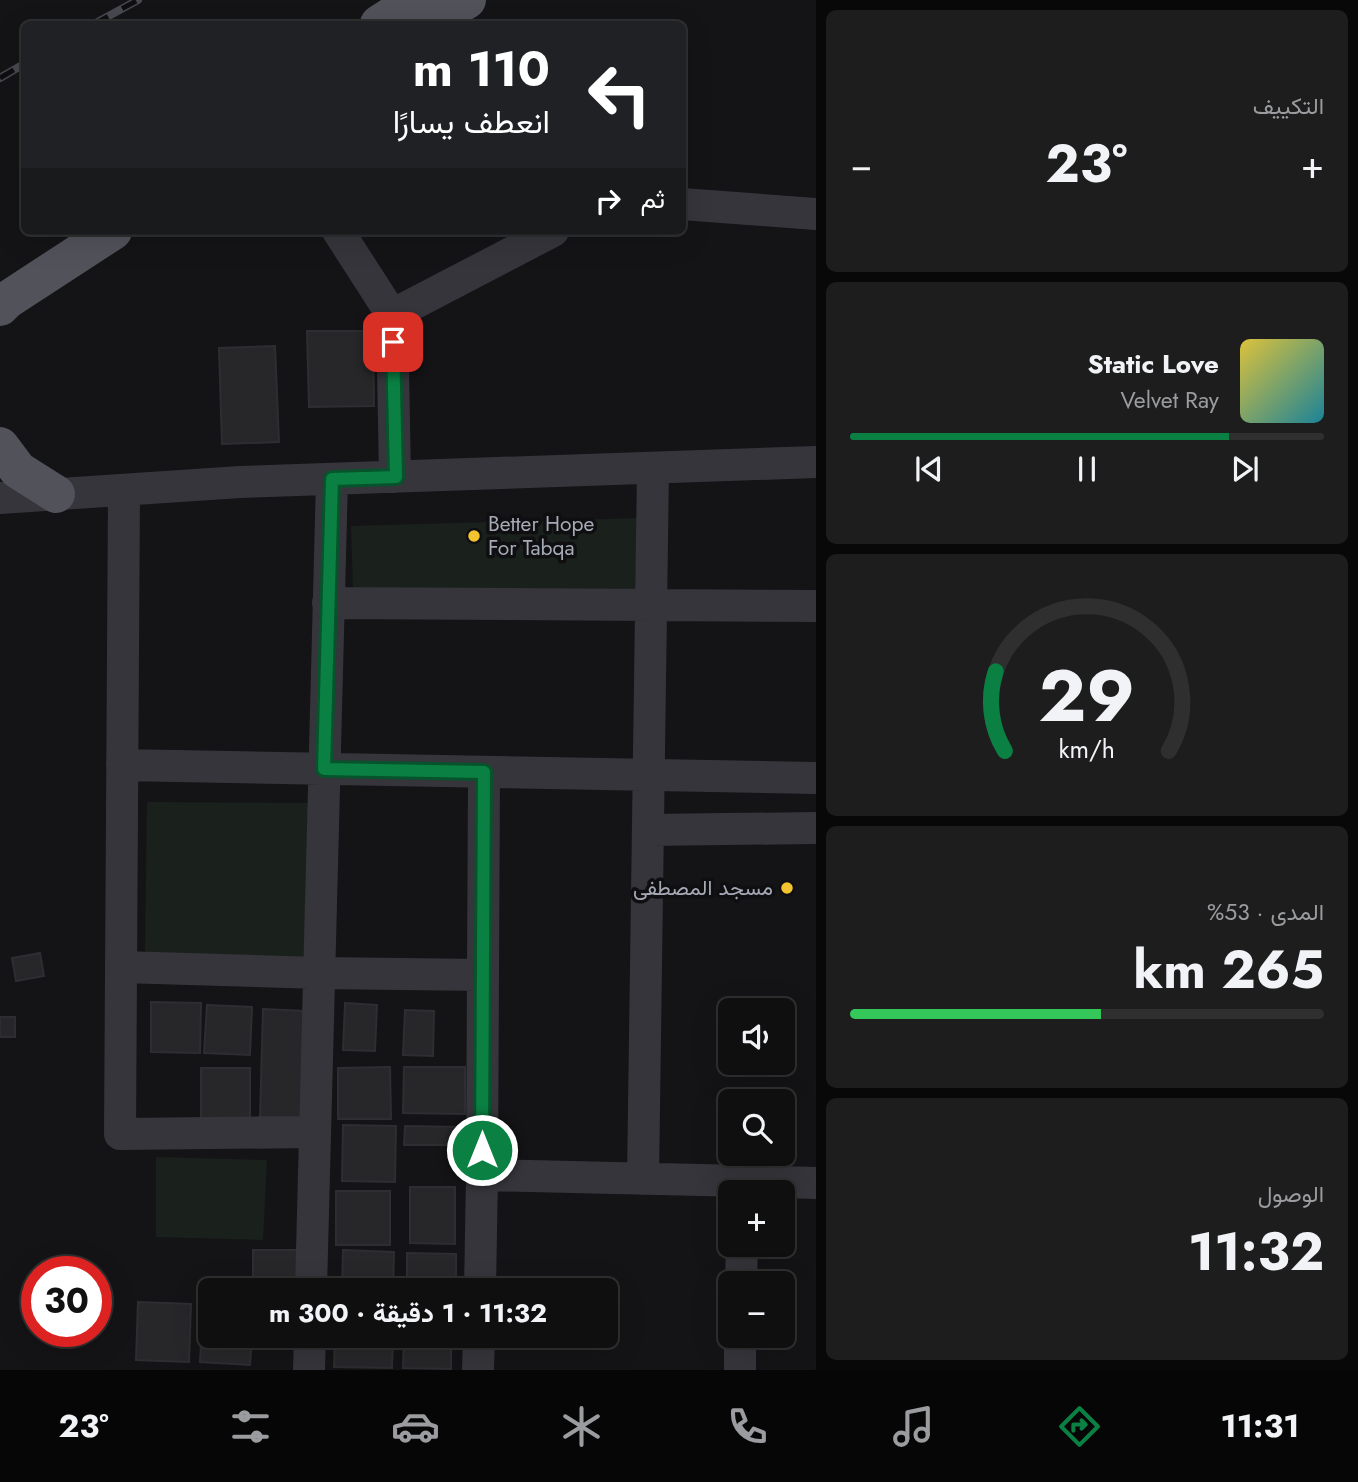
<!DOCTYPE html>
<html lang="ar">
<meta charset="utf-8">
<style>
body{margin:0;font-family:Jost,Vazirmatn,sans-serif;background:#1d1d1e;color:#f1f3f6;direction:rtl;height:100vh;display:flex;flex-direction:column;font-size:26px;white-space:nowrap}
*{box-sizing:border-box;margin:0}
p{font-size:23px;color:#9b9c9f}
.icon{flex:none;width:38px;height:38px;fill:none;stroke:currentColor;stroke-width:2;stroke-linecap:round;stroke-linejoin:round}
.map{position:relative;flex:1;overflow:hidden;direction:ltr}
.sheet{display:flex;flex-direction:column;gap:10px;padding:10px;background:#080809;width:542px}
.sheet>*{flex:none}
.guide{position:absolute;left:21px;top:21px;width:665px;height:214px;border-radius:10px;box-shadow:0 7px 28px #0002,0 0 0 2px #2f2f30;direction:rtl;background:#202124;color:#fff;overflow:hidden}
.tools{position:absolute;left:718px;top:998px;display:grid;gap:14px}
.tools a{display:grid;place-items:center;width:77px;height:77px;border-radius:10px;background:#0f0f10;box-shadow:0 7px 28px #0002,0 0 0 2px #2f2f30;font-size:35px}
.speed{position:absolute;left:21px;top:1256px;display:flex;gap:14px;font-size:35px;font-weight:700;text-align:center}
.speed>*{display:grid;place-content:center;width:91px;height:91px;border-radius:50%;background:#0f0f10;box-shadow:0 7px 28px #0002,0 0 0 2px #2f2f30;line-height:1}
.speed .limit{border:10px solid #d22;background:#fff;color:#111}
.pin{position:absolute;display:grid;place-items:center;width:60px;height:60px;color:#fff;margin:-30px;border-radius:14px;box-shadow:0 4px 10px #0006}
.me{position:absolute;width:77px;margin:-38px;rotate:0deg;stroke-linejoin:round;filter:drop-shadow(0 0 5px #0008)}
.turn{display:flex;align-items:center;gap:24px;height:147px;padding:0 21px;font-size:32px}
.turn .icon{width:91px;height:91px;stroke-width:2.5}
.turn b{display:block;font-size:49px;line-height:60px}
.then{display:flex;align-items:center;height:66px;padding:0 21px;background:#0003;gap:14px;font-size:26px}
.big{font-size:52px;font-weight:700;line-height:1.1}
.sheet .tile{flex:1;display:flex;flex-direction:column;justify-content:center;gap:10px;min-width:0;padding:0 24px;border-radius:10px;background:#1d1d1e}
.sheet .dial{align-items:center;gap:0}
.dial svg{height:182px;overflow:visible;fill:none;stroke:#2f2f30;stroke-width:7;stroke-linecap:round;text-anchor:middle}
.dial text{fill:#f1f3f6;stroke:none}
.song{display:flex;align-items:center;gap:21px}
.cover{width:84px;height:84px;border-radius:10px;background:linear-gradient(135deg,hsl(50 70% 55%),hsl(190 70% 35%))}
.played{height:7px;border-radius:4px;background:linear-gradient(90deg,#0b8043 80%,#2f2f30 80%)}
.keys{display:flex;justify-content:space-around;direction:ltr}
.heat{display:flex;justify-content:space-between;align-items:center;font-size:38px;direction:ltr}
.charge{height:10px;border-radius:5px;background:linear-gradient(90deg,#34c759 53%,#2f2f30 0)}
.trip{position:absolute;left:198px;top:1278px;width:420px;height:70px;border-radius:10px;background:#0f0f10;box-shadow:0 7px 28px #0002,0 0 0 2px #2f2f30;font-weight:700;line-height:70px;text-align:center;direction:rtl}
.tab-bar{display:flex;height:112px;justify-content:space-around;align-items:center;background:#060606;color:#9b9c9f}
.tab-bar .icon{width:49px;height:49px}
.tab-bar .current{color:#0b8043}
.tab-bar b{font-size:32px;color:#f1f3f6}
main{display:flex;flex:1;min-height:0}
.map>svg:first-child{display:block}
.green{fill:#1a211c}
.building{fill:#27272a;stroke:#2e2e32;stroke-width:2}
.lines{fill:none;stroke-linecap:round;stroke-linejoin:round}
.minor{stroke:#35353b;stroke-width:32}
.major{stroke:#51525a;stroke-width:38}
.rail-casing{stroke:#484950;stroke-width:8}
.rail{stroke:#0f0f11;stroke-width:5;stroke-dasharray:16;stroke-linecap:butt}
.route-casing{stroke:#07532c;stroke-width:18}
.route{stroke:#0b8043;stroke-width:12}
.poi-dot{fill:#f3c42f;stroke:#0f0f11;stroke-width:2.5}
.labels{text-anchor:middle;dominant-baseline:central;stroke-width:7;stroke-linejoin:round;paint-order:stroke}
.poi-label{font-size:21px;fill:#a6a9b6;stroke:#0f0f11;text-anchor:start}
</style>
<main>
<section class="sheet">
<div class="tile"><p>التكييف</p>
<div class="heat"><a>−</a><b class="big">23°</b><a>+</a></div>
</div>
<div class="tile">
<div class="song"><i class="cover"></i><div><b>Static Love</b><p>Velvet Ray</p></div></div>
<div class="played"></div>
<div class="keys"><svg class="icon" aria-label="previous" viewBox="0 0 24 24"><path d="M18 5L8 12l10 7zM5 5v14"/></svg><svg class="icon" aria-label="pause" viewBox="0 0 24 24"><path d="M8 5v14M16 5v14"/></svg><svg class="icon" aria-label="next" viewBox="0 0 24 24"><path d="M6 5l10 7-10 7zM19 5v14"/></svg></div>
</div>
<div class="tile dial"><svg viewBox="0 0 100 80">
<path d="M14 69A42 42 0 1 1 86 69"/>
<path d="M14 69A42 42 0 0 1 10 34" stroke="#0b8043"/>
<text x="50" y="56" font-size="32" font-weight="700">29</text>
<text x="50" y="72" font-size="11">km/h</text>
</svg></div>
<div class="tile"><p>المدى · 53%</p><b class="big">265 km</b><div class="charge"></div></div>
<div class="tile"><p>الوصول</p><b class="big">11:32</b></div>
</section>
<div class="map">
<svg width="816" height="1370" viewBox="0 0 816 1370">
<rect width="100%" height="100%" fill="#141416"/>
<path class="green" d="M641 518 640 596 353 590 351 526Z
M147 802 315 803 311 958 145 954Z
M156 1157 267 1160 263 1240 156 1237Z"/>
<path class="building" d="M307 331H373L374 406 309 407Z
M275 346 279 442 222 444 219 348Z
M40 953 44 976 16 981 12 958Z
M151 1002 201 1003 200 1053 151 1052Z
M345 1003 377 1005 375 1051 343 1050Z
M207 1005 252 1007 250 1055 204 1053Z
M263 1009 306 1011 303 1119 260 1117Z
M405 1010 434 1011 433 1056 403 1055Z
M0 1017H15V1037H0Z
M390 1067 391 1119H338V1068Z
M404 1067H465V1114L403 1113Z
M201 1068H250V1118H201Z
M343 1125 396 1126 395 1182 342 1181Z
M405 1126 462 1127 461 1145H404Z
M410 1187H455V1244L410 1243Z
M336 1191H390V1245H336Z
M253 1250H297V1290H253Z
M343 1250 394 1252 393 1290H342Z
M407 1253 456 1254V1290H407Z
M138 1302 191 1304 189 1362 136 1360Z
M203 1307 210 1308V1335H252L250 1365 200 1362Z
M335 1335H372V1338L393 1339 392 1368 334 1367Z
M404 1335H451V1369L403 1368Z"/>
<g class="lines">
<path class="minor" d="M682 204 816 214
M338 231 392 315 395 477
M392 315 553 231
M124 490 120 1134 315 1132
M0 498 240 482 816 462
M328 603 816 606
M122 765 816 778
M648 830 816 828
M121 967 319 973 483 975
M482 1175 484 772
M643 1179 653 468
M744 1181 816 1183
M741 1283 742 1244
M311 1290 332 479
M480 1290 482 1175 744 1181 743 1192
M309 1370 310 1335
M478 1370 479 1335
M740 1370V1335"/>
<path class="major" d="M379 24 416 0
M427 24 467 0
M0 307 7 300 113 231
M0 446 18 470 56 494"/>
<defs>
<path id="rail" d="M94 24 138 0
M0 78 24 64"/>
</defs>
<use href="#rail" class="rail-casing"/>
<use href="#rail" class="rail"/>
</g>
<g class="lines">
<defs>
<path id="route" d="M393 342 396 477 332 479 324 769 484 772 482 1150"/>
</defs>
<use href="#route" class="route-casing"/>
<use href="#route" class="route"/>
</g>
<g class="poi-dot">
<circle cx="474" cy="536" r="7"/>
<circle cx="787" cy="888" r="7"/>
</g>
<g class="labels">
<g class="poi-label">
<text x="488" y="524">Better Hope<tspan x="488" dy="24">For Tabqa</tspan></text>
<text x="773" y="888" text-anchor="end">مسجد المصطفى</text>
</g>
</g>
</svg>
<div class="tools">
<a><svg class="icon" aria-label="sound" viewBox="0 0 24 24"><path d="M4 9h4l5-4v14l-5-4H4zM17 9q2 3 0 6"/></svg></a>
<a><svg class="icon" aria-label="search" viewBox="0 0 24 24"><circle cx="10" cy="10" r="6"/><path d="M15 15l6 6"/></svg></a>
<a>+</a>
<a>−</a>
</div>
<div class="speed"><div class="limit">30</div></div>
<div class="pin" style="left:393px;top:342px;background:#d93025"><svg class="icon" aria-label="arrive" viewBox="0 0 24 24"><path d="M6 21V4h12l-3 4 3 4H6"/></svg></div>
<svg class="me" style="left:482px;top:1150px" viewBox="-20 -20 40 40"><circle r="17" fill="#0b8043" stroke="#fff" stroke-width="3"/><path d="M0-11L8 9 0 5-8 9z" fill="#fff"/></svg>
<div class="trip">11:32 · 1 دقيقة · 300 m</div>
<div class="guide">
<div class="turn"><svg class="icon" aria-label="left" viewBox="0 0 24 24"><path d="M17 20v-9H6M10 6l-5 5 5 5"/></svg><div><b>110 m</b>انعطف يسارًا</div></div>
<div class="then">ثم<svg class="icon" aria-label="right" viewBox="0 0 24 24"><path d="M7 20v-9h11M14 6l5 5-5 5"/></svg></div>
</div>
</div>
</main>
<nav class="tab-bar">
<b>11:31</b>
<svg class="icon current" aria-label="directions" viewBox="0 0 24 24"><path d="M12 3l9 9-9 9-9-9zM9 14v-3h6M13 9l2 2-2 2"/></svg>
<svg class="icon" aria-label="music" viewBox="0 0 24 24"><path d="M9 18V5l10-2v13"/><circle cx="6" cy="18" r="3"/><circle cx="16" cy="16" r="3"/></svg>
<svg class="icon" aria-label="phone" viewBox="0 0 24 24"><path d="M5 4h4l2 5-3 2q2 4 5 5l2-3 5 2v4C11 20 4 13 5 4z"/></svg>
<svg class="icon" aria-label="climate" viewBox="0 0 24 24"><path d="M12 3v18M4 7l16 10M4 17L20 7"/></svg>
<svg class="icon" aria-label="car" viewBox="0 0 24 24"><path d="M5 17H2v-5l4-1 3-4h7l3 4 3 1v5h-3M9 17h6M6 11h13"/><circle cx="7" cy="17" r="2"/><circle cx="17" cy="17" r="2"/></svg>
<svg class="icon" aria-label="filters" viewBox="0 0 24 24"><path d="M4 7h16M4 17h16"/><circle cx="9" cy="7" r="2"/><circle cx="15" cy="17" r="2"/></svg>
<b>23°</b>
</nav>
